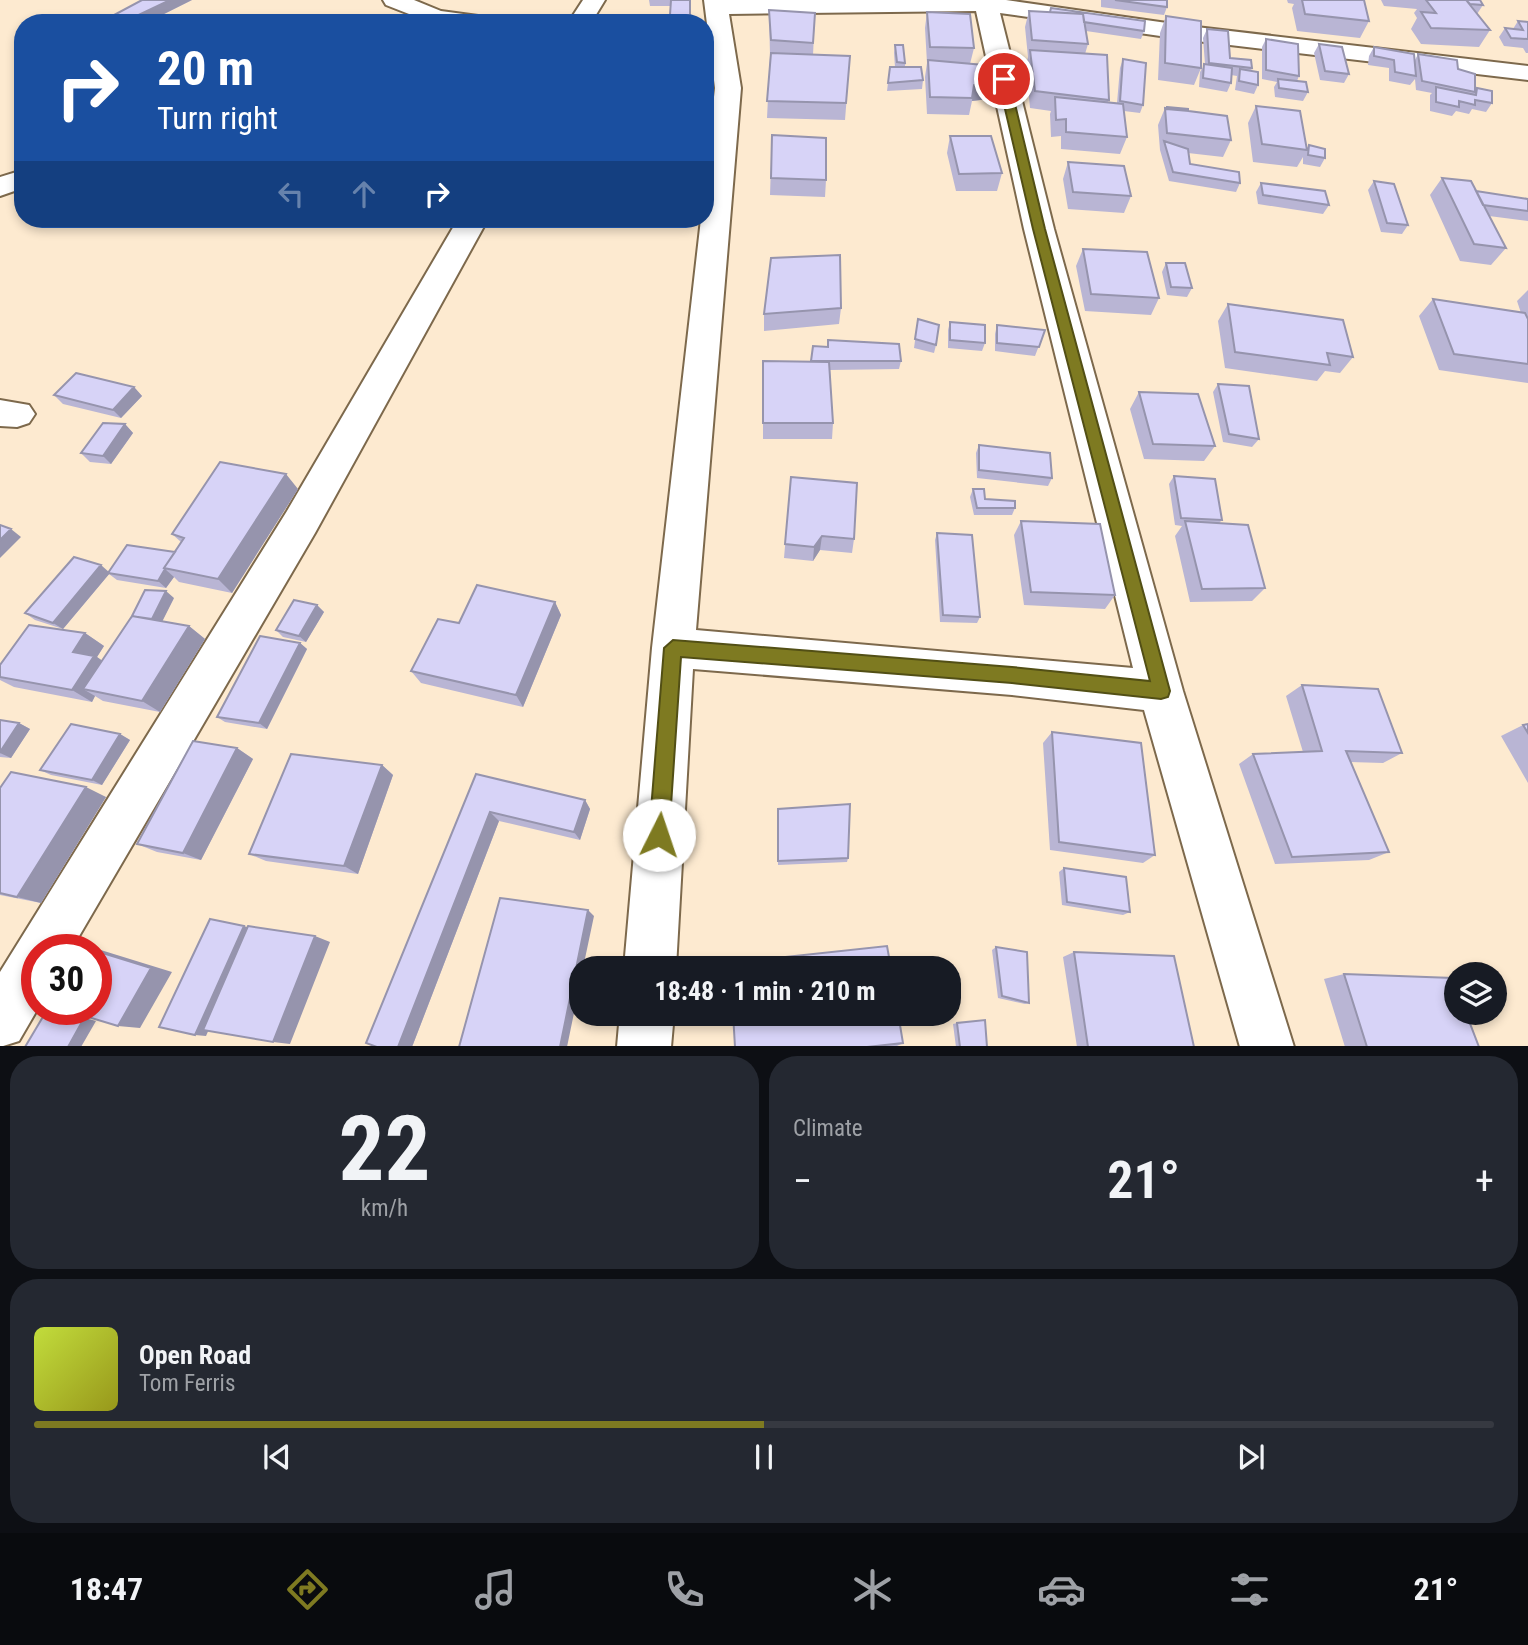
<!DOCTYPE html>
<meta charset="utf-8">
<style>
body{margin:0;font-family:"Roboto Condensed",sans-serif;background:#242831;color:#f1f3f6;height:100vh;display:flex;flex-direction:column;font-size:26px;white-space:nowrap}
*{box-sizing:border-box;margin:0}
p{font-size:23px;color:#9ea1a6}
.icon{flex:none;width:38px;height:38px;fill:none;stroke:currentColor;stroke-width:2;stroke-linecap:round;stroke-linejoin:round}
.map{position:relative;height:1046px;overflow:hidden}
.panel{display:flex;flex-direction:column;gap:10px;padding:10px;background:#0d0f14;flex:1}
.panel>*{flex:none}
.hud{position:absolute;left:14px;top:14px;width:700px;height:214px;border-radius:28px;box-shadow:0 4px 10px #0003;background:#1a4fa0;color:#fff;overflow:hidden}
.fabs{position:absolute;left:1444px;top:962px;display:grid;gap:14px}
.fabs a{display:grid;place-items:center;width:63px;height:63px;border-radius:50%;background:#171b24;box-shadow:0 4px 10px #0003;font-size:35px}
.speed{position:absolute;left:21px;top:934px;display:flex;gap:14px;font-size:35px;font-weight:700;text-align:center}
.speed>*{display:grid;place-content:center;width:91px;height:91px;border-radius:50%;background:#171b24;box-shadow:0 4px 10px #0003;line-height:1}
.speed .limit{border:10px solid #d22;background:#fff;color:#111}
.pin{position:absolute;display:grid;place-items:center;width:60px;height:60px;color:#fff;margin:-30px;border:4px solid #fff;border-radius:50%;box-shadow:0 2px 7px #0007}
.me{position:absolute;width:77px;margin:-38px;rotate:4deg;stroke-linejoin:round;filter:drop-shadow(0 0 5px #0008)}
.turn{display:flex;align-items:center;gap:24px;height:147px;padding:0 28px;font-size:32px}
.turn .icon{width:91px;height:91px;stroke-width:2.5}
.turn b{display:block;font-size:49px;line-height:60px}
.lanes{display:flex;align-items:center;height:66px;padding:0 28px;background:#0003;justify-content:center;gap:35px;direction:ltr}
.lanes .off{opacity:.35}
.big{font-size:52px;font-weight:700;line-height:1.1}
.panel .widget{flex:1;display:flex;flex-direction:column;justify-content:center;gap:10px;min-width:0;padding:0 24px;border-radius:28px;background:#242831}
.panel .dial{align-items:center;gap:0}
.dial b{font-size:91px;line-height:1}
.song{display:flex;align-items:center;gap:21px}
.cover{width:84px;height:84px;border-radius:10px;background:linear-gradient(135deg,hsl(70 70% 55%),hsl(60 70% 35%))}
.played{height:7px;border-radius:4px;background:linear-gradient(90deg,#7e7a21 50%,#363941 50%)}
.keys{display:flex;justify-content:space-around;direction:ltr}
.heat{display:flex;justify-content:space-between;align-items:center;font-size:38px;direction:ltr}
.panel .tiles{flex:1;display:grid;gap:10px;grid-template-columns:1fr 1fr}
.widget:last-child{grid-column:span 2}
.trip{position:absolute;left:569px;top:956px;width:392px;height:70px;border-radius:28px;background:#171b24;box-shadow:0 4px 10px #0003;font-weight:700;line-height:70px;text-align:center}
.dock{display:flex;height:112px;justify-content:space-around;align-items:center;background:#090b0e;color:#9ea1a6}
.dock .icon{width:49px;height:49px}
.dock .selected{color:#7e7a21}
.dock b{font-size:32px;color:#f1f3f6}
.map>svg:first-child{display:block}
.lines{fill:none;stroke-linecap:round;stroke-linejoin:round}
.minor-casing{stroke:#7d694c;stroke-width:4}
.minor{fill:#fff;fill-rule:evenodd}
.wall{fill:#b9b5d4}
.shaded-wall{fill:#9694ad}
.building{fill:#d7d3f7;stroke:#9694ad;stroke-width:2}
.route{fill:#7e7a21;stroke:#524f15;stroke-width:2}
</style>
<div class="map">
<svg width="1528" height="1047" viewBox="0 0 1528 1047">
<rect width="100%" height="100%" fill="#fdead0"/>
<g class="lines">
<defs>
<path id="minor" d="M383 0H414L441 11 493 18 496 23H432L386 5Z
M583 0H605L591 23H568Z
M704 0H1006L1188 26 1528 66V80L1188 40 1000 13 1054 229 1183 691 1294 1047H1240L1144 710 1012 695 693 669 676 968H624L652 648 701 219H705V177L715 88ZM976 11 1024 229 1133 668 696 630 741 88 729 14Z
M23 170V188L0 196V177Z
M458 219H488L315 533 71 950H37V1010L19 1041 0 1047V972L287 511Z
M0 400 29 405 35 414 29 423 17 427 0 426Z
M620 1013H674L671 1047H617Z"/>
</defs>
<use href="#minor" class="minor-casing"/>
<use href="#minor" class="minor"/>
</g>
<path class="wall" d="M192 0 146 23H119L114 15Z
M649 0H690V19H691L692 23H663L670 18 671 6H650Z
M1101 0H1167V7L1164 15 1101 7Z
M1287 0H1364L1369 21 1360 38 1297 31 1292 8 1294 4 1288 3Z
M1381 0H1480L1483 5 1477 14 1490 30 1479 47 1421 44 1411 29 1417 18 1414 13 1417 9 1384 6Z
M769 10 815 13 813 55 850 56 845 120 767 118 770 56Z
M1029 11 1144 31 1141 39 1086 31 1088 44 1085 54 1109 100 1108 102 1117 103 1120 68 1123 59 1143 105 1140 113 1124 111 1127 137 1120 154 1061 149V136L1051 137 1050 114 1051 111 1030 108 1026 67 1028 57 1025 27Z
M927 12 974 48 970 64 992 82 988 99 972 101 969 115 927 114 925 77 927 63 925 28Z
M1166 16 1201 68 1194 85 1158 80 1160 33Z
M1518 21 1528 22V53H1526L1523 48 1504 46 1499 37 1505 28 1513 29Z
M1207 29 1230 58 1252 68 1251 71 1258 85 1254 94 1235 90 1237 76 1231 75V83L1227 92 1199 87 1200 72 1205 64 1203 38Z
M1266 39 1299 76 1297 81 1308 92 1303 101 1275 97 1274 87 1277 82 1262 79V47Z
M1319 44 1349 74 1344 83 1320 80 1314 53Z
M895 45 905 63V67L923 80 922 89 887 91 890 67H895L894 53Z
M1374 47 1415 60 1418 54 1458 69 1475 90 1477 88 1492 103 1486 112 1472 109 1469 114 1456 111 1452 116 1430 111V95L1432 93 1416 90 1415 79 1410 85 1389 81V68L1368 65 1369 56Z
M1256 106 1307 148 1309 145 1325 158 1320 167 1303 164V157L1297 167 1253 162 1248 123Z
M1165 108 1188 111 1231 140 1223 157 1188 153 1190 164 1240 183 1236 192 1169 181 1160 150 1158 125Z
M772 135 826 180 825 197 770 195Z
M950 136 1002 173 997 191H956L947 153Z
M1068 162 1131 196 1124 213 1068 209 1063 179Z
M1442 178 1476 191 1528 199V221L1489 216 1506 248 1491 265 1460 261 1430 195Z
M1374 181 1408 225 1402 234 1381 232 1368 190Z
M1261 183 1329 205 1323 214 1258 204 1256 192Z
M1083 249 1159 298 1151 315 1085 311 1076 266Z
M1166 263 1192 288 1187 297 1167 295 1162 272Z
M1528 290V383L1439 370 1419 316 1433 299 1521 313 1517 301Z
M1228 304 1353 357 1340 373 1325 371 1317 381 1225 368 1218 321Z
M841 308 839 324 764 331V314Z
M918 319 936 345 934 353 914 348Z
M950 322 985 343 982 351 948 348V330Z
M997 325 1045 330 1035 356 995 351V334Z
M828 340 901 361 899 369 830 370 833 423 832 439H763V361H811L827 347Z
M1218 384 1259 439 1252 447 1223 442 1213 392Z
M134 387 142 396 121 418 63 404 54 395Z
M1139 392 1215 446 1204 461 1144 459 1130 409Z
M125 424 133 433 111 464 90 462 81 453Z
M979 445 1052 478 1048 486 977 478 976 453Z
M1174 476 1222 520 1219 523 1265 588 1252 601 1190 602 1175 536 1182 526 1175 525 1169 484Z
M791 477 854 539 852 553 820 550 813 561 784 558Z
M298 489 232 593 179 582 174 577 166 588 117 580 109 574 63 629 35 620 25 613 109 571 175 552 181 542 172 534Z
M973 489 985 499 1015 508 1012 515H974L970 497Z
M1021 521 1115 595 1105 609 1024 605 1014 535Z
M937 533 980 617 977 623 940 622 935 540Z
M174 598 162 621 189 626 205 639 160 712 103 701 95 696 92 702 14 687 0 680V677L85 633 104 646 97 657 102 661Z
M555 602 561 615 523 707 421 683 411 671 459 623Z
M317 605 324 612 306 642 283 637 276 630Z
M300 643 307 649 267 729 225 722 217 717Z
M1302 685 1402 753 1383 763 1350 762 1389 852 1369 860 1275 864 1239 764 1253 754 1303 752 1286 696Z
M0 720 19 723 30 729 11 758 0 757Z
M1528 724V783L1501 736 1523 725Z
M1052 732 1155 855 1143 863 1050 850 1043 743Z
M120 734 130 740 102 785 51 775 40 770Z
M237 748 253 759 201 860 157 852 137 844Z
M382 765 393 775 358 874 266 861 249 854Z
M476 774 585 800 590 809 580 840 499 821 412 1047Z
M0 788 106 797 41 903 0 895Z
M778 809 848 858 847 862 778 865Z
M1064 868 1130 912 1123 915 1062 905 1059 872Z
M996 947 1029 1003 1025 1004 998 998 992 950Z
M1074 952 1194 1047H1077L1063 957Z
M1344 974 1479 1047H1345L1324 979Z
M957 1023 987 1047H956L953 1024Z
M903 1043 897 1046 891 1047H735Z"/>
<path class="shaded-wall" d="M170 0H192L146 23H127L126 21Z
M992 82 988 99 972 101 974 85Z
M134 387 142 396 121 418 113 410Z
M125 424 133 433 111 464 103 456Z
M286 474 298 489 232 593 218 579Z
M11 529 21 537 0 558V540Z
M822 536 820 550 813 561 814 547Z
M101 565 110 573 63 629 53 623Z
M165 569 174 577 166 588 158 581Z
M166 591 174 598 160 626 152 619Z
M555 602 561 615 523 707 516 695Z
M317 605 324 612 306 642 299 636Z
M189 626 205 639 160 712 142 701Z
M85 633 104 646 97 657 113 668 83 689 95 696 92 702 72 690 73 652Z
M300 643 307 649 267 729 259 723Z
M19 723 30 729 11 758 0 753V752Z
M120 734 130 740 102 785 92 780Z
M237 748 253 759 201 860 183 853Z
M382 765 393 775 358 874 344 866Z
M86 787 106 797 41 903 17 897Z
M585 800 590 809 580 840 574 832Z
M490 812 499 821 412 1047H398Z
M588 910 594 916 583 968H581V979L567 1047H560Z
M244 926 253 929 206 1036 195 1035Z
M315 936 330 942 290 1044 273 1042Z
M67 942 91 947 172 972 140 1028 118 1026Z
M48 1010 60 1011 96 1021 81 1047H68Z"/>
<path class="building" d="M142 0H170L126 21 114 15Z
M671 0H690V15H670Z
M1115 0H1167V7Z
M1302 0H1364L1369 21 1305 14Z
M1426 0H1466L1490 30 1431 28 1421 12 1436 13Z
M1466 0H1480L1483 5 1470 4Z
M1051 8 1145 21 1144 31 1084 22 1083 14 1050 12Z
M769 10 815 13 813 43 771 40Z
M1029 11 1083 14 1088 44 1032 40Z
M927 12 970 14 974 48 930 47Z
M1166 16 1201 21V68L1165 63Z
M665 18 691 19V23H663Z
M587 20H606L605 23H586Z
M1518 21 1528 22V39L1511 38 1505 28 1523 30Z
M1207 29 1228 31 1230 58 1251 60 1252 68 1209 63Z
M1266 39 1298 44 1299 76 1266 70Z
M1319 44 1342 47 1349 74 1325 71Z
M895 45H903L905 63 897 62Z
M1374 47 1414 54 1416 76 1395 72 1394 60 1374 56Z
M1030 50 1107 55 1109 100 1035 91Z
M771 53 850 56 846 103 767 101Z
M1418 54 1457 60 1458 69 1475 74V92L1422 81Z
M1123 59 1146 63 1143 105 1120 101Z
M928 60 984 65 992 82 974 85 972 98 930 97Z
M1204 64 1232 68 1231 83 1203 78Z
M890 67H921L923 80 888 83Z
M1240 69 1258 72V85L1239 81Z
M1278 79 1306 82 1308 92 1279 88Z
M1436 87 1476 95 1477 88 1492 91V103L1475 100V105L1459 101V107L1436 102Z
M1055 97 1123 104 1127 137 1066 132V119L1056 120Z
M1256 106 1300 111 1307 150 1262 144Z
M1167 107 1188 109V111L1167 109Z
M1165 108 1227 116 1231 140 1167 133Z
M772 135 826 138V180L771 178Z
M950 136H991L1002 173 959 174Z
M1164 141 1188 149 1190 164 1239 172 1240 183 1173 172Z
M1309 145 1325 149V158L1308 155Z
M1068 162 1124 166 1131 196 1073 192Z
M1442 178 1471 181 1506 248 1474 244Z
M1374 181 1394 184 1408 225 1387 223Z
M1261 183 1325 191 1329 205 1263 195Z
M1476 191 1528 199V211L1483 205Z
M1083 249 1147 252 1159 298 1091 294Z
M840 255 841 308 764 314 771 258Z
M1166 263H1185L1192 288 1171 287Z
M1433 299 1525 313 1528 319V364L1454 354Z
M1228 304 1343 320 1353 357 1327 353 1330 365 1235 352Z
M918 319 939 325 936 345 915 339Z
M950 322 985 325V343L950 340Z
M997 325 1045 330 1039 347 997 343Z
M828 340 899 344 901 361H811L813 346 828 347Z
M763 361 829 362 833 423H763Z
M76 373 134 387 113 410 54 395Z
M1218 384 1249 386 1259 439 1229 434Z
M1139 392 1198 394 1215 446 1153 444Z
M103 423 125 424 103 456 81 453Z
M979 445 1050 453 1052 478 979 470Z
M220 462 286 474 218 579 164 568 184 538 172 534Z
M1174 476 1215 479 1222 520 1181 518Z
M791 477 857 483 854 539 822 536 814 547 785 544Z
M973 489H984L985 499 1015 501V508H977Z
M1021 521 1100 524 1115 595 1031 592Z
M1185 521 1248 525 1265 588 1202 589Z
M0 525 11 529 0 540Z
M937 533 972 535 980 617 943 615Z
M127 545 175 552 164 568 165 569 158 581 108 573Z
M74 557 101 565 53 623 25 613Z
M477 585 555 602 516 695 411 671 438 619 459 623Z
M145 590 166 591 152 619 132 616 131 618Z
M294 600 317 605 299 636 276 630Z
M132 616 189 626 142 701 83 689Z
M29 625 85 633 73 652 94 656 72 690 0 677V665Z
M260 636 300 643 259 723 217 717Z
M1302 685 1378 689 1402 753 1346 751 1389 852 1292 857 1253 754 1322 751Z
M0 720 19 723 0 752Z
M71 724 120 734 92 780 40 770Z
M1528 724V733L1523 725Z
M1052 732 1141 743 1155 855 1059 842Z
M193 741 237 748 183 853 137 844Z
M291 754 382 765 344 866 249 854Z
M11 772 86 787 17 897 0 893V788Z
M476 774 585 800 574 832 490 812 398 1047H377L366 1043Z
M850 804 848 858 778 861V809Z
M1064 868 1126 877 1130 912 1067 902Z
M500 898 588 910 560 1047H459Z
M210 919 244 926 195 1035 159 1027Z
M248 926 315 936 273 1042 203 1030Z
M67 942 95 950H62Z
M887 946 891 968H729V963Z
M996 947 1027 952 1029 1003 1002 996Z
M96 951 151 968 118 1026 65 1010H96Z
M1074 952 1174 956 1194 1047H1088Z
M1344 974 1453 978 1456 985V1013H1466L1479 1047H1367Z
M37 991V1001L31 999Z
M47 1010 83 1020 68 1047H25Z
M733 1013H898L903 1043 867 1047H735Z
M985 1020 987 1047H960L957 1023Z"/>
<path class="route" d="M1004 76 1009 79 1045 229 1170 691 1168 697 1161 699 1012 683 681 657 669 835 666 842 659 844 652 842 649 835 664 648 673 640 1012 667 1150 681 1033 229 998 79Z"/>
</svg>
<div class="fabs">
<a><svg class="icon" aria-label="layers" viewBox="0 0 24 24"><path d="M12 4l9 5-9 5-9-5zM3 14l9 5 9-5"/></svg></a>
</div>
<div class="speed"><div class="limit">30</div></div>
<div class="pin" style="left:1004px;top:79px;background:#d93025"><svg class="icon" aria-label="arrive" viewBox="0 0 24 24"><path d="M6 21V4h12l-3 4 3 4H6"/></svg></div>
<svg class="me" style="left:659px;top:835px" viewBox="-20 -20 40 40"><circle r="19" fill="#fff"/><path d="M0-13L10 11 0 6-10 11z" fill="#7e7a21"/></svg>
<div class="trip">18:48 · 1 min · 210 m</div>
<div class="hud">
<div class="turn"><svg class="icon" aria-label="right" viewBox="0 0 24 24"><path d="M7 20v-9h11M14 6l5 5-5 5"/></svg><div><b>20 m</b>Turn right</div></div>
<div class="lanes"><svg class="icon off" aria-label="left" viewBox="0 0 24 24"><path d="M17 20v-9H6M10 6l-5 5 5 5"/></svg><svg class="icon off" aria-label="ahead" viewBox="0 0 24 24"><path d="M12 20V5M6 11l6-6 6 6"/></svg><svg class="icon" aria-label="right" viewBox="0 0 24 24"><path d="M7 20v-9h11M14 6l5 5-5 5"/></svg></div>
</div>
</div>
<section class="panel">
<div class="tiles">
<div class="widget dial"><b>22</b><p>km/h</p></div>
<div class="widget"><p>Climate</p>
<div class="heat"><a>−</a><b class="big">21°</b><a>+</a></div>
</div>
<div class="widget">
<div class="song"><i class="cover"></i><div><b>Open Road</b><p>Tom Ferris</p></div></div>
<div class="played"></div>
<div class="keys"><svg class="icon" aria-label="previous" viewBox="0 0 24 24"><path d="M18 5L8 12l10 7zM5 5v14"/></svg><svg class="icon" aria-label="pause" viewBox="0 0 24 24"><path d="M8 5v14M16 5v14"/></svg><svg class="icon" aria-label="next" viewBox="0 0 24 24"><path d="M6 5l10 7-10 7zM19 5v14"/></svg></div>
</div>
</div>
</section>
<nav class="dock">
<b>18:47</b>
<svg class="icon selected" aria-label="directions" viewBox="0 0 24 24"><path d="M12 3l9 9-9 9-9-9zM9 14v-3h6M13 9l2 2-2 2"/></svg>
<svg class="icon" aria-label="music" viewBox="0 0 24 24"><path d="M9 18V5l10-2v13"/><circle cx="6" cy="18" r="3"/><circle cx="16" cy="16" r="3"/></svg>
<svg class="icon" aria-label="phone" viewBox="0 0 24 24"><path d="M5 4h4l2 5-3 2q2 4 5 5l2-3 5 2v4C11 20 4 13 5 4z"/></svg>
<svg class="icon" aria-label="climate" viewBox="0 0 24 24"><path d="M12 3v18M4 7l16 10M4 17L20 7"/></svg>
<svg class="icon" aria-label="car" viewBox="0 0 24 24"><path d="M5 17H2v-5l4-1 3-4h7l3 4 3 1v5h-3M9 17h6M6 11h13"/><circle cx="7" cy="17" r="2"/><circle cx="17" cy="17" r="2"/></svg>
<svg class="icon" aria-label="filters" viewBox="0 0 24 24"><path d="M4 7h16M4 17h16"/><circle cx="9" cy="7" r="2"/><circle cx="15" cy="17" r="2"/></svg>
<b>21°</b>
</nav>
